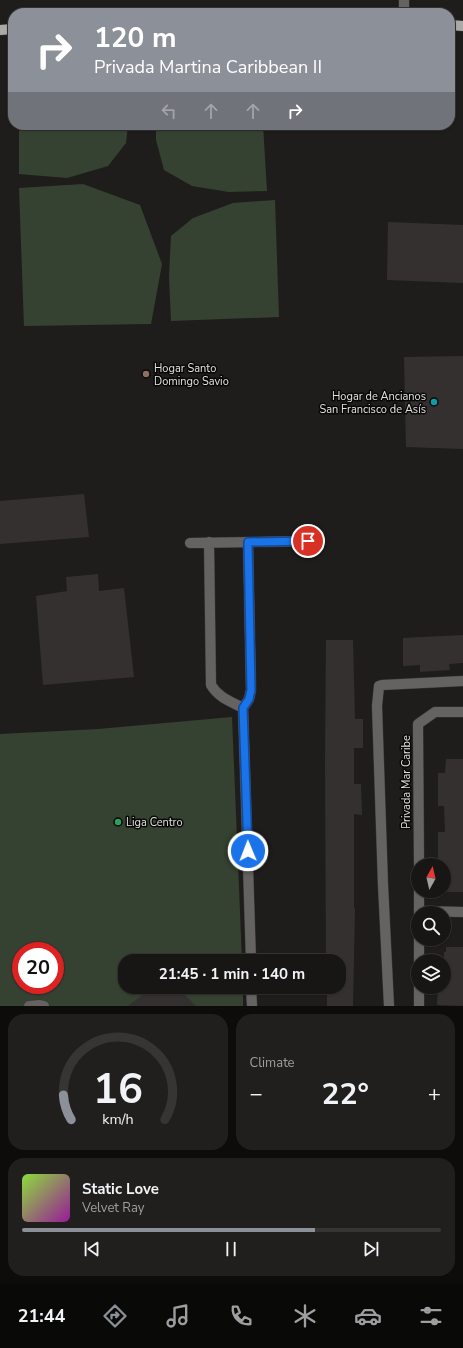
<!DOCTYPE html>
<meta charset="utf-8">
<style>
body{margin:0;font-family:"Nunito Sans",sans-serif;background:#201f1d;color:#f1f3f6;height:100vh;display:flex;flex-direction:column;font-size:15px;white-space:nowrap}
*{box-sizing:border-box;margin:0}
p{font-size:13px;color:#9e9fa0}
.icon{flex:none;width:22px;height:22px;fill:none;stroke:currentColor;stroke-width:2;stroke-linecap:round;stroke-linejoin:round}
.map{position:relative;height:1006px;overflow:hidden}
.side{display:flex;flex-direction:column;gap:8px;padding:8px;background:#0d0c0b;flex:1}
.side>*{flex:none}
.banner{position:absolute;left:8px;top:8px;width:447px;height:122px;border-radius:16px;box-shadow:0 1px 3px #0004,0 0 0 1px #363534;background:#8c9099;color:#fff;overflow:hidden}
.needle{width:26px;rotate:8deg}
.fabs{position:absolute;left:411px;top:858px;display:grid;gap:8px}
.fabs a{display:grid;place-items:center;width:40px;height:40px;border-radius:50%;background:#171614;box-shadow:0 1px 3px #0004,0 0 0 1px #363534;font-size:20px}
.speed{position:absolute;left:12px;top:942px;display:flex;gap:8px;font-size:20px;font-weight:700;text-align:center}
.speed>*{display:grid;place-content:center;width:52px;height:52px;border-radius:50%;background:#171614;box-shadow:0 1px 3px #0004,0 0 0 1px #363534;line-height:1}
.speed .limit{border:6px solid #d22;background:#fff;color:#111}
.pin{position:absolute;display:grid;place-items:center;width:34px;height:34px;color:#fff;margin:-17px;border:2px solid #fff;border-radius:50%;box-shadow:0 1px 4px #0007}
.me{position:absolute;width:44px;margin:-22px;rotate:359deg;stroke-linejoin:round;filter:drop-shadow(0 0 3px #0008)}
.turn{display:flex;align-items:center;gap:14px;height:84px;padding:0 20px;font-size:18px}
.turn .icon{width:52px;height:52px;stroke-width:2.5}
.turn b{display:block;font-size:28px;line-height:34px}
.lanes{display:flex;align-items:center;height:38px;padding:0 20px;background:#0003;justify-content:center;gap:20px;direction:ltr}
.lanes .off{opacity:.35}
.big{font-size:30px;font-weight:700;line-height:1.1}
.side .widget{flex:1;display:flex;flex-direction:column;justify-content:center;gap:6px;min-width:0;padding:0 14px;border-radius:16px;background:#201f1d}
.side .dial{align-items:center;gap:0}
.dial svg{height:104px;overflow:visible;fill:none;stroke:#363534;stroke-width:7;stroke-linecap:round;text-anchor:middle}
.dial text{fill:#f1f3f6;stroke:none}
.song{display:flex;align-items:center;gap:12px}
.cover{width:48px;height:48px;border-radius:6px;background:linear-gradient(135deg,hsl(90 70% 55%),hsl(300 70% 35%))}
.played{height:4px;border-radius:2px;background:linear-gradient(90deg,#8c9099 70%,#363534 70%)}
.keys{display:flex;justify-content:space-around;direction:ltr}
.heat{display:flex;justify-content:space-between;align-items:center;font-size:22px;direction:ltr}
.side .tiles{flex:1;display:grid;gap:8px;grid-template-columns:1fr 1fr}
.widget:last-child{grid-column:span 2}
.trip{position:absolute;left:118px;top:954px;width:228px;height:40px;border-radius:16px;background:#171614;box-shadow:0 1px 3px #0004,0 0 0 1px #363534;font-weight:700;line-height:40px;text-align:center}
.tab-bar{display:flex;height:64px;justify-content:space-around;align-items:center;background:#090908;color:#9e9fa0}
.tab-bar .icon{width:28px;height:28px}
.tab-bar .active{color:#8c9099}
.tab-bar b{font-size:18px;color:#f1f3f6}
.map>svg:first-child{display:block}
.green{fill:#354231;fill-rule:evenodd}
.building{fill:#343030}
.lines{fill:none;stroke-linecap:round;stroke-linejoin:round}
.minor-casing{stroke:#3a3837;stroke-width:11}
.major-casing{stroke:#3a3837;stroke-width:11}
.minor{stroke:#646362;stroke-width:10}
.major{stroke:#abaaa7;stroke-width:10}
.route-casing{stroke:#114b97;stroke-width:10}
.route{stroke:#1a73e8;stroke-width:7}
.education-dot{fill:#8d6e63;stroke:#080807;stroke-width:1.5}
.culture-dot{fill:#0f9aa8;stroke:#080807;stroke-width:1.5}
.leisure-dot{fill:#2e9e5b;stroke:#080807;stroke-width:1.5}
.labels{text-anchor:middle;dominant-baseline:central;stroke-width:3;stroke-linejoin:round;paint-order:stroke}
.poi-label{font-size:11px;fill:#e3e1e0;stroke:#080807;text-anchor:start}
.street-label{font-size:11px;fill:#e3e1e0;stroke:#080807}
</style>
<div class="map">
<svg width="463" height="1006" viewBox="0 0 463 1006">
<rect width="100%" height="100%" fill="#1f1d1b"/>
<path class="green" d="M19 125H128L126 143 108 166 67 178 19 174Z
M156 125H263L267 191 229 192 192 186 164 170 156 140Z
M83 184 140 205 162 264 151 324 24 326 19 188Z
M275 200 279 317 171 321 169 277 171 236 193 218 233 203Z
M232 717 242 961H125V987H243V1006H0V734L98 729ZM21 951H55V985H21Z"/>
<path class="building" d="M388 222 463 225V283L387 280Z
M463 356V449L406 447 404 357Z
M84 494 89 537 0 544V501Z
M98 574 99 591 124 588 134 677 43 685 36 596 67 591 66 577Z
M463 635V663L449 664 450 670 420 672V665L403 666V638Z
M326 640H353L355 719H363V748H354V784H361L362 815 354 814V908H355L353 1006H327V987H339V961H326L325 762Z
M446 759H463V892H446V887H444V865H438V832H445L444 806H438V773H445Z
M446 947H463V1006L437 1005 438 987H444V952H446Z
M153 987H177L196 1006H128Z"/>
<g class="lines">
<defs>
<path id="minor" d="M404 13V0
M209 542 211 685C219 698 230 701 243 708
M248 542 251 690 249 699 243 708 251 961
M190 543 308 541
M419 865 418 724 435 712H463
M419 891V913
M419 911 463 912
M419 939V961
M251 987 252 1006
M419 987V1006
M29 1006 40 1005 44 1006
M389 1006 383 885 377 706 379 686 382 685 463 681"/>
<path id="major" d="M450 25 463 26
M0 30 13 29"/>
</defs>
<use href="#minor" class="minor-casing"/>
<use href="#major" class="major-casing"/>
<use href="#minor" class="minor"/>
<use href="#major" class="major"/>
</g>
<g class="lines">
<defs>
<path id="route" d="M248 851 243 708 249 699 251 690 248 542 308 541"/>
</defs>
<use href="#route" class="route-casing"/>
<use href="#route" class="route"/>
</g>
<circle class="education-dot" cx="146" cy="374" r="4"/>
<circle class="culture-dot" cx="434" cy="402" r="4"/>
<circle class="leisure-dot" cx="118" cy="822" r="4"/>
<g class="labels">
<g class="poi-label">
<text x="154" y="368">Hogar Santo<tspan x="154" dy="13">Domingo Savio</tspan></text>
<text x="426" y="396" text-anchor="end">Hogar de Ancianos<tspan x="426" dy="13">San Francisco de Asís</tspan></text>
<text x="126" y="822">Liga Centro</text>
</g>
<g class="street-label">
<text transform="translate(406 782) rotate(-90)">Privada Mar Caribe</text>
</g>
</g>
</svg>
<div class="fabs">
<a><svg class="needle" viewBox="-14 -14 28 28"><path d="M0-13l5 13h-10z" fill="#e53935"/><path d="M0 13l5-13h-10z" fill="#9e9fa0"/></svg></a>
<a><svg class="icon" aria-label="search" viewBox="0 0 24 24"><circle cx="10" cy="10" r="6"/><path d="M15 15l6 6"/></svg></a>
<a><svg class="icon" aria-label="layers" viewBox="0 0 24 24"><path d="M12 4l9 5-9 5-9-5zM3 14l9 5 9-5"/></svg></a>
</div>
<div class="speed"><div class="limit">20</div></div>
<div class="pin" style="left:308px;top:541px;background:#d93025"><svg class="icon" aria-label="arrive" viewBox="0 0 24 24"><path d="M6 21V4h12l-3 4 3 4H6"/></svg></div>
<svg class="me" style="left:248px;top:851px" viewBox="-20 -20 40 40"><circle r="17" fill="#1a73e8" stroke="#fff" stroke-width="3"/><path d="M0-11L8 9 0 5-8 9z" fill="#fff"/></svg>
<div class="trip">21:45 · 1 min · 140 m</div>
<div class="banner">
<div class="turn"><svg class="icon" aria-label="right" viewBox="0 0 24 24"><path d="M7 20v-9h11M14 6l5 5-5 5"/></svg><div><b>120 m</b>Privada Martina Caribbean II</div></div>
<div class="lanes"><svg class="icon off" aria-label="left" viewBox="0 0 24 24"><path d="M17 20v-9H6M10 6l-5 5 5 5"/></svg><svg class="icon off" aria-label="ahead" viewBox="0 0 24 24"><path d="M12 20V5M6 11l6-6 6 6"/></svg><svg class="icon off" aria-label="ahead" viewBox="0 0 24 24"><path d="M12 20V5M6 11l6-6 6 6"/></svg><svg class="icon" aria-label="right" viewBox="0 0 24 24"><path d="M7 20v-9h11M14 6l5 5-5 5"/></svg></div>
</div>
</div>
<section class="side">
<div class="tiles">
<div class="widget dial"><svg viewBox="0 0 100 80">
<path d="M14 69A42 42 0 1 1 86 69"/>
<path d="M14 69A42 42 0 0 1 8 50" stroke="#8c9099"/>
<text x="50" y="56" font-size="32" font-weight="700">16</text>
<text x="50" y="72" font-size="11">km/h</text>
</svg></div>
<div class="widget"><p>Climate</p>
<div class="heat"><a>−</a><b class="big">22°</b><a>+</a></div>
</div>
<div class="widget">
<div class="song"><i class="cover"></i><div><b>Static Love</b><p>Velvet Ray</p></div></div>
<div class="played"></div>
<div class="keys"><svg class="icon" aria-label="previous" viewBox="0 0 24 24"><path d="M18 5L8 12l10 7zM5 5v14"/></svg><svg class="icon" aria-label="pause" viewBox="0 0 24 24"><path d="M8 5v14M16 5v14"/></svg><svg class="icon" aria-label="next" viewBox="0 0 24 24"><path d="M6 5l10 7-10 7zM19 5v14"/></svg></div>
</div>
</div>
</section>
<nav class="tab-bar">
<b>21:44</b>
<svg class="icon active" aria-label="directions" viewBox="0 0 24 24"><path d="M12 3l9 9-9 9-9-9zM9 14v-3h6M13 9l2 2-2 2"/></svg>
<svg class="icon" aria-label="music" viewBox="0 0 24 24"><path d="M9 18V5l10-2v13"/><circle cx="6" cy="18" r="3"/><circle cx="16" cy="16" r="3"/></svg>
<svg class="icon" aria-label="phone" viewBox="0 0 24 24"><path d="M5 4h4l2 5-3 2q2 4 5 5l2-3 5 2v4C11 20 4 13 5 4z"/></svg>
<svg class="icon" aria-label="climate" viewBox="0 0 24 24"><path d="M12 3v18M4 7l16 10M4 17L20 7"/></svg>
<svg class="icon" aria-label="car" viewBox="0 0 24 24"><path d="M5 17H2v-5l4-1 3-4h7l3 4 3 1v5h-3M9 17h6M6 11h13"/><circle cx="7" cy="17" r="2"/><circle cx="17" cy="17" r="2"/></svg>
<svg class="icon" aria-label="filters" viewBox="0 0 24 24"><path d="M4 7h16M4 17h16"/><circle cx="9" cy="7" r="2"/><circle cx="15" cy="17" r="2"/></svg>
</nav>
